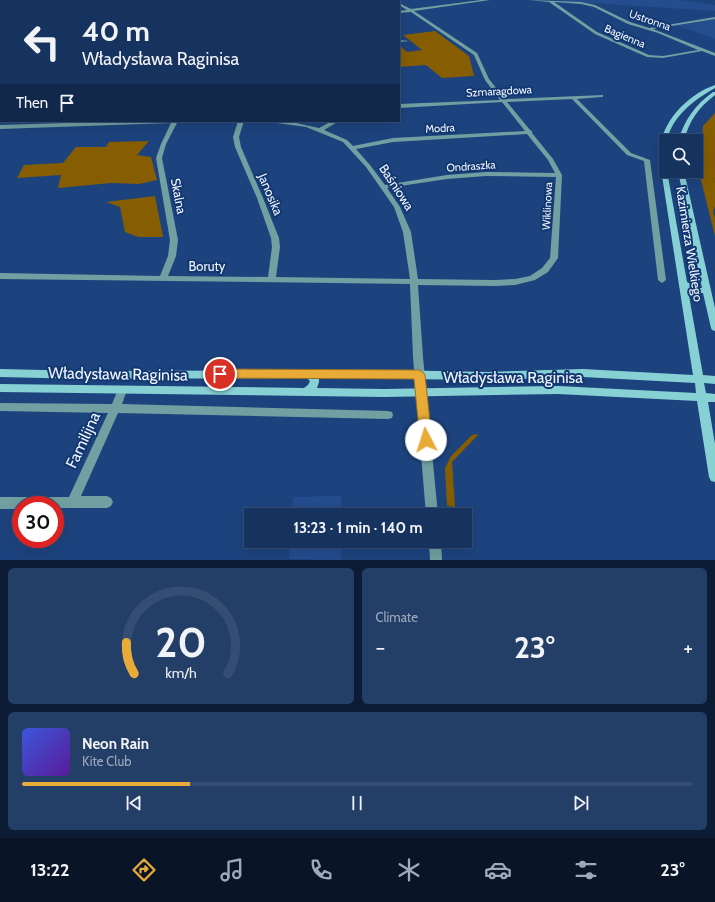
<!DOCTYPE html>
<meta charset="utf-8">
<style>
body{margin:0;font-family:Cabin,sans-serif;background:#233e67;color:#f1f3f6;height:100vh;display:flex;flex-direction:column;font-size:15px;white-space:nowrap}
*{box-sizing:border-box;margin:0}
p{font-size:13px;color:#9eaabc}
.icon{flex:none;width:22px;height:22px;fill:none;stroke:currentColor;stroke-width:2;stroke-linecap:round;stroke-linejoin:round}
.map{position:relative;height:560px;overflow:hidden}
.drawer{display:flex;flex-direction:column;gap:8px;padding:8px;background:#0c1c34;flex:1}
.drawer>*{flex:none}
.hud{position:absolute;left:0px;top:0px;width:400px;height:122px;box-shadow:0 4px 16px #0002,0 0 0 1px #354d73;background:#16325e;color:#f1f3f6;overflow:hidden}
.tools{position:absolute;left:659px;top:134px;display:grid;gap:8px}
.tools a{display:grid;place-items:center;width:44px;height:44px;border-radius:0px;background:#16325e;box-shadow:0 4px 16px #0002,0 0 0 1px #354d73;font-size:20px}
.speed{position:absolute;left:12px;top:496px;display:flex;gap:8px;font-size:20px;font-weight:700;text-align:center}
.speed>*{display:grid;place-content:center;width:52px;height:52px;border-radius:50%;background:#16325e;box-shadow:0 4px 16px #0002,0 0 0 1px #354d73;line-height:1}
.speed .limit{border:6px solid #d22;background:#fff;color:#111}
.pin{position:absolute;display:grid;place-items:center;width:34px;height:34px;color:#fff;margin:-17px;border:2px solid #fff;border-radius:50%;box-shadow:0 1px 4px #0007}
.me{position:absolute;width:44px;margin:-22px;rotate:355deg;stroke-linejoin:round;filter:drop-shadow(0 0 3px #0008)}
.turn{display:flex;align-items:center;gap:14px;height:84px;padding:0 16px;font-size:18px}
.turn .icon{width:52px;height:52px;stroke-width:2.5}
.turn b{display:block;font-size:28px;line-height:34px}
.then{display:flex;align-items:center;height:38px;padding:0 16px;background:#0003;gap:8px;font-size:15px}
.big{font-size:30px;font-weight:700;line-height:1.1}
.drawer .widget{flex:1;display:flex;flex-direction:column;justify-content:center;gap:6px;min-width:0;padding:0 14px;border-radius:6px;background:#233e67}
.drawer .dial{align-items:center;gap:0}
.dial svg{height:104px;overflow:visible;fill:none;stroke:#354d73;stroke-width:7;stroke-linecap:round;text-anchor:middle}
.dial text{fill:#f1f3f6;stroke:none}
.song{display:flex;align-items:center;gap:12px}
.cover{width:48px;height:48px;border-radius:6px;background:linear-gradient(135deg,hsl(230 70% 55%),hsl(270 70% 35%))}
.played{height:4px;border-radius:2px;background:linear-gradient(90deg,#e8ab37 25%,#354d73 25%)}
.keys{display:flex;justify-content:space-around;direction:ltr}
.heat{display:flex;justify-content:space-between;align-items:center;font-size:22px;direction:ltr}
.drawer .tiles{flex:1;display:grid;gap:8px;grid-template-columns:1fr 1fr}
.widget:last-child{grid-column:span 2}
.trip{position:absolute;left:244px;top:508px;width:228px;height:40px;border-radius:0px;background:#16325e;box-shadow:0 4px 16px #0002,0 0 0 1px #354d73;font-weight:700;line-height:40px;text-align:center}
.menu{display:flex;height:64px;justify-content:space-around;align-items:center;background:#091426;color:#9eaabc}
.menu .icon{width:28px;height:28px}
.menu .selected{color:#e8ab37}
.menu b{font-size:18px;color:#f1f3f6}
.map>svg:first-child{display:block}
.built{fill:#244d8e}
.green{fill:#865d00}
.lines{fill:none;stroke-linecap:round;stroke-linejoin:round}
.street{fill:#729fa1;fill-rule:evenodd}
.secondary{fill:#87d1d4;fill-rule:evenodd}
.route{fill:#e8ab37;stroke:#976f24}
.labels{text-anchor:middle;dominant-baseline:central;stroke-width:4;stroke-linejoin:round;paint-order:stroke}
.far-street-label{font-size:11px;fill:#f1f5fc;stroke:#123872}
.street-label{font-size:13px;fill:#f1f5fc;stroke:#123872}
.near-street-label{font-size:16px;fill:#f1f5fc;stroke:#123872}
</style>
<div class="map">
<svg width="715" height="560" viewBox="0 0 715 560">
<rect width="100%" height="100%" fill="#1d437e"/>
<path class="built" d="M544 0H679L715 5V11Z
M715 19V39L676 25Z
M341 496V515H292L293 497Z
M290 541H341V560L289 559Z"/>
<path class="green" d="M435 31 469 56 474 76 442 78 426 65 399 67V45L407 52 422 50 403 35Z
M715 113V181H714L715 182V207L713 211 715 218V236L699 172H700L703 126Z
M149 141 137 155 151 157 157 180 139 184 111 183 58 188 61 175 17 178 24 165 63 163 76 147H106L109 142Z
M155 196 163 237H138L125 232 120 207 106 202Z
M476 434 478 435 452 462 455 507 447 506 445 468 451 456 472 435Z"/>
<g class="lines">
<path class="street" d="M140 0H144V1H140Z
M390 0H395L396 1H391Z
M481 0H490L414 11 477 53 489 79 505 99 603 95V97H601L577 99 631 153 650 160 666 280 662 283 658 280 644 161 627 155 572 99 507 102 530 130 532 131V133L553 159 562 175 558 258 548 272 535 280 515 285 495 286 418 285 423 357 438 515H426L413 357 410 284 0 279V273L160 276 168 256 170 240 156 158 161 144 171 123 0 129V125L133 121H185L177 123 166 144 162 158 178 240 176 256 168 276 268 277 272 247 271 238 257 198 235 147 233 137 238 121H244L239 137 241 147 263 198 279 238 280 247 276 277 410 279 403 232 394 207 366 167 343 142 306 127 277 123H254L251 121H287L319 128 332 121H339L324 130 347 140 353 146 393 138 525 131 502 102 399 108V104L500 100 485 80 474 55 411 12 399 13V11L407 10 399 5V3L411 9ZM527 134 548 160 555 173 486 172 447 175 385 185 370 165 356 149 393 142ZM486 176 556 177 550 258 542 268 530 276 515 279 495 280 418 279 411 232 400 207 387 188 447 179Z
M529 0 581 2 595 5 630 22 649 28 715 17V19L653 29 715 53V56L702 51 663 58 647 57 595 34 549 2ZM554 2 581 4 594 7 628 24 658 33 698 50 663 56 649 55 597 32Z
M0 31H1V33H0Z
M399 40 410 41 399 42Z
M122 386 125 387 127 390 122 404 388 411 392 412 393 415 392 418 388 419 118 413 81 496H107L111 498 113 502 111 506 107 508H55V505H21V509H0V497H69L108 413 0 411V403L112 404 119 387Z
M429 541H441L442 560H430Z"/>
<path class="secondary" d="M715 85V88C694 100 672 116 667 141H666V171H667L687 282 697 288H702L678 171H684L715 308V331L712 330 711 328 703 293H697L688 290 703 375 715 376V384L704 383 706 393 715 394V402H708L715 444V482L711 481 709 477 697 401 558 394 384 397 0 392V384L304 388 308 385 310 381 307 378 86 379 0 377V369L86 371 385 370 488 372 583 369 693 375 660 163C661 155 660 146 662 138 669 114 692 93 715 85ZM583 377 695 383 696 393 558 386 384 389 317 388 319 382V378L488 380Z
M713 92H715V95C698 108 689 121 684 141H678C685 119 695 105 713 92Z"/>
</g>
<path class="route" d="M220 369 419 370 423 372 425 375 432 440 430 443 426 445 422 443 420 440 414 379 220 378 216 377 214 374 216 371Z"/>
<g class="labels">
<g class="far-street-label">
<text transform="translate(650 20) rotate(19)">Ustronna</text>
<text transform="translate(625 36) rotate(23)">Bagienna</text>
<text transform="translate(499 91) rotate(-3)">Szmaragdowa</text>
<text transform="translate(440 128) rotate(-3)">Modra</text>
<text transform="translate(471 166) rotate(-4)">Ondraszka</text>
<text transform="translate(547 206) rotate(-87)">Wiklinowa</text>
</g>
<g class="street-label">
<text transform="translate(397 187) rotate(57)">Baśniowa</text>
<text transform="translate(271 194) rotate(67)">Janosika</text>
<text transform="translate(179 196) rotate(79)">Skalna</text>
<text transform="translate(690 244) rotate(81)">Kazimierza Wielkiego</text>
<text x="207" y="266">Boruty</text>
</g>
<g class="near-street-label">
<text transform="translate(118 374) rotate(1)">Władysława Raginisa</text>
<text x="513" y="377">Władysława Raginisa</text>
<text transform="translate(83 440) rotate(-65)">Familijna</text>
</g>
</g>
</svg>
<div class="tools">
<a><svg class="icon" aria-label="search" viewBox="0 0 24 24"><circle cx="10" cy="10" r="6"/><path d="M15 15l6 6"/></svg></a>
</div>
<div class="speed"><div class="limit">30</div></div>
<div class="pin" style="left:220px;top:374px;background:#d93025"><svg class="icon" aria-label="arrive" viewBox="0 0 24 24"><path d="M6 21V4h12l-3 4 3 4H6"/></svg></div>
<svg class="me" style="left:426px;top:440px" viewBox="-20 -20 40 40"><circle r="19" fill="#fff"/><path d="M0-13L10 11 0 6-10 11z" fill="#e8ab37"/></svg>
<div class="trip">13:23 · 1 min · 140 m</div>
<div class="hud">
<div class="turn"><svg class="icon" aria-label="left" viewBox="0 0 24 24"><path d="M17 20v-9H6M10 6l-5 5 5 5"/></svg><div><b>40 m</b>Władysława Raginisa</div></div>
<div class="then">Then<svg class="icon" aria-label="arrive" viewBox="0 0 24 24"><path d="M6 21V4h12l-3 4 3 4H6"/></svg></div>
</div>
</div>
<section class="drawer">
<div class="tiles">
<div class="widget dial"><svg viewBox="0 0 100 80">
<path d="M14 69A42 42 0 1 1 86 69"/>
<path d="M14 69A42 42 0 0 1 8 45" stroke="#e8ab37"/>
<text x="50" y="56" font-size="32" font-weight="700">20</text>
<text x="50" y="72" font-size="11">km/h</text>
</svg></div>
<div class="widget"><p>Climate</p>
<div class="heat"><a>−</a><b class="big">23°</b><a>+</a></div>
</div>
<div class="widget">
<div class="song"><i class="cover"></i><div><b>Neon Rain</b><p>Kite Club</p></div></div>
<div class="played"></div>
<div class="keys"><svg class="icon" aria-label="previous" viewBox="0 0 24 24"><path d="M18 5L8 12l10 7zM5 5v14"/></svg><svg class="icon" aria-label="pause" viewBox="0 0 24 24"><path d="M8 5v14M16 5v14"/></svg><svg class="icon" aria-label="next" viewBox="0 0 24 24"><path d="M6 5l10 7-10 7zM19 5v14"/></svg></div>
</div>
</div>
</section>
<nav class="menu">
<b>13:22</b>
<svg class="icon selected" aria-label="directions" viewBox="0 0 24 24"><path d="M12 3l9 9-9 9-9-9zM9 14v-3h6M13 9l2 2-2 2"/></svg>
<svg class="icon" aria-label="music" viewBox="0 0 24 24"><path d="M9 18V5l10-2v13"/><circle cx="6" cy="18" r="3"/><circle cx="16" cy="16" r="3"/></svg>
<svg class="icon" aria-label="phone" viewBox="0 0 24 24"><path d="M5 4h4l2 5-3 2q2 4 5 5l2-3 5 2v4C11 20 4 13 5 4z"/></svg>
<svg class="icon" aria-label="climate" viewBox="0 0 24 24"><path d="M12 3v18M4 7l16 10M4 17L20 7"/></svg>
<svg class="icon" aria-label="car" viewBox="0 0 24 24"><path d="M5 17H2v-5l4-1 3-4h7l3 4 3 1v5h-3M9 17h6M6 11h13"/><circle cx="7" cy="17" r="2"/><circle cx="17" cy="17" r="2"/></svg>
<svg class="icon" aria-label="filters" viewBox="0 0 24 24"><path d="M4 7h16M4 17h16"/><circle cx="9" cy="7" r="2"/><circle cx="15" cy="17" r="2"/></svg>
<b>23°</b>
</nav>
